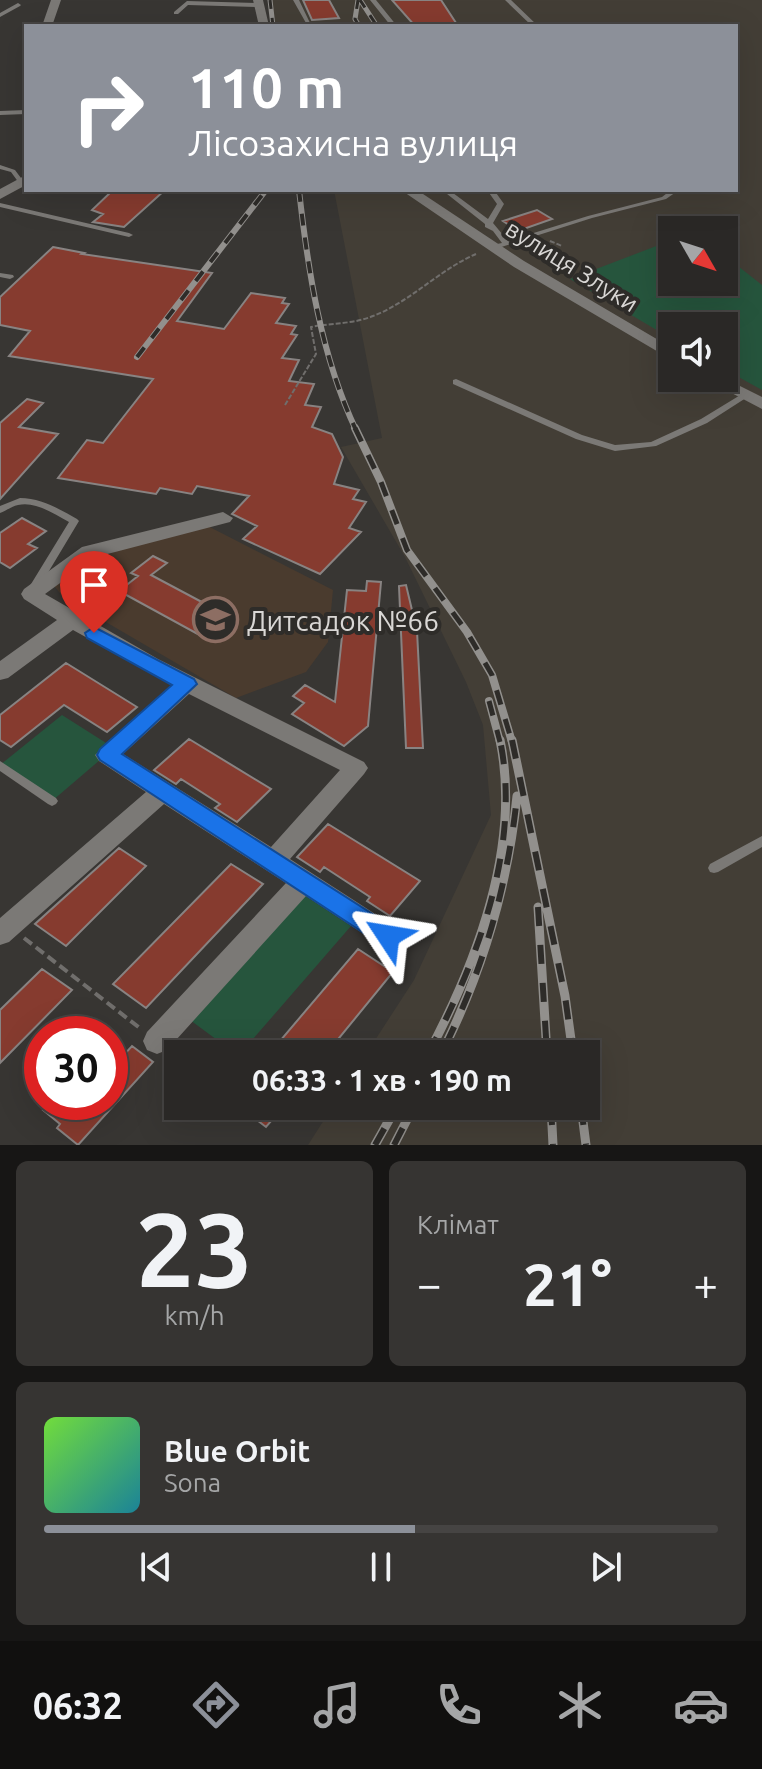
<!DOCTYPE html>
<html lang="uk">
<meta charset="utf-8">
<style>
body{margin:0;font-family:Ubuntu,sans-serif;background:#363432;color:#f1f3f6;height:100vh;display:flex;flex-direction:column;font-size:30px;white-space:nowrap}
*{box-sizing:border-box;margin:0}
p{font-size:26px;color:#a5a6a7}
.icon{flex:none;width:44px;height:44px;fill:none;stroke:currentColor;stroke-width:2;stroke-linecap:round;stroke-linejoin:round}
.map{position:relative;height:1145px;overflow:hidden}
.panel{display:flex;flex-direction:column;gap:16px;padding:16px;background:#171615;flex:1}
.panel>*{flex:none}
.banner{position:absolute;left:24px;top:24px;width:714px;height:168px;border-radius:0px;box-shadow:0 8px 32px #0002,0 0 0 2px #464443;background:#8c9099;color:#fff;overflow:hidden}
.needle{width:52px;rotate:129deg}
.controls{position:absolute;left:658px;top:216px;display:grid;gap:16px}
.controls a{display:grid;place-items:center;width:80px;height:80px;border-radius:0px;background:#2a2826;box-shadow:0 8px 32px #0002,0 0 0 2px #464443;font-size:40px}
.speed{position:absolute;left:24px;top:1016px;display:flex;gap:16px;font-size:40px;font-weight:700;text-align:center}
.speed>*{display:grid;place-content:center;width:104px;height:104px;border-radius:50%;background:#2a2826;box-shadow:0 8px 32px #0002,0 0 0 2px #464443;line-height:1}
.speed .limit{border:12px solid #d22;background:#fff;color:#111}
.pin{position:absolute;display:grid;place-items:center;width:68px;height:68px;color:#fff;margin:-82px -34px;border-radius:50% 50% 50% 0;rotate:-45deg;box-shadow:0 0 8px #0007}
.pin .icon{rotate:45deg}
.me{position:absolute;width:88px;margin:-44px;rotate:303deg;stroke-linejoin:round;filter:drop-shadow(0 0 6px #0008)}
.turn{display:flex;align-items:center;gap:28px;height:168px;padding:0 32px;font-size:36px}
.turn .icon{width:104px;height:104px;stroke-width:2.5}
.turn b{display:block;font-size:56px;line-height:68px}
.big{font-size:60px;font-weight:600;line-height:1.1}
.panel .card{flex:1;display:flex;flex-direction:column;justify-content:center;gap:12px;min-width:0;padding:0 28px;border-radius:12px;background:#363432}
.panel .dial{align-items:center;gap:0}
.dial b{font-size:104px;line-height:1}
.song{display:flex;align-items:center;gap:24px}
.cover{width:96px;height:96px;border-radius:12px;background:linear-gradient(135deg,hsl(100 70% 55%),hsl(190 70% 35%))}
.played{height:8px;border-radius:4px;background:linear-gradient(90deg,#8c9099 55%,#464443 55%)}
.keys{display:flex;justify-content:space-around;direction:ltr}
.heat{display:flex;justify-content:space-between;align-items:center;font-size:44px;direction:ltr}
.panel .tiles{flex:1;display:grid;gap:16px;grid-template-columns:1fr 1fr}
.card:last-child{grid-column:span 2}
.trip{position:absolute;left:164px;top:1040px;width:436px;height:80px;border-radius:0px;background:#2a2826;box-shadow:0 8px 32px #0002,0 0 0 2px #464443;font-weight:600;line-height:80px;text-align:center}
.tab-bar{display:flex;height:128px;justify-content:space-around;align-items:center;background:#11100f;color:#a5a6a7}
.tab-bar .icon{width:56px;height:56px}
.tab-bar .active{color:#8c9099}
.tab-bar b{font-size:36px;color:#f1f3f6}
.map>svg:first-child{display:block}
.built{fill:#433e36;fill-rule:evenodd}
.education{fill:#4a3b2e}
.green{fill:#26553d}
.building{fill:#863b2f;stroke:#888382;stroke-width:2}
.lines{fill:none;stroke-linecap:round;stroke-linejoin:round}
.path-far1{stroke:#706e6c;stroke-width:2;stroke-dasharray:5 2;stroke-linecap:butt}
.path{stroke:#706e6c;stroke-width:4;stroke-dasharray:10 5;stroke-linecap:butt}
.lane{fill:#7b7976;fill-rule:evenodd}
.street{fill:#7b7976;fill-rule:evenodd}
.rail-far3-casing{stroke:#92908d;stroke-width:5}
.rail-far2-casing{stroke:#92908d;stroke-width:6}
.rail-far1-casing{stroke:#92908d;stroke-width:8}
.rail-casing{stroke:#92908d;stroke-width:9}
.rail-far3{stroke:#2e2c29;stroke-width:3;stroke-dasharray:9;stroke-linecap:butt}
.rail-far2{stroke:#2e2c29;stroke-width:4;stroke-dasharray:12;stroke-linecap:butt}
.rail-far1{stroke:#2e2c29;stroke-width:5;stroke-dasharray:15;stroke-linecap:butt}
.rail{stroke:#2e2c29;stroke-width:6;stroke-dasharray:19;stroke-linecap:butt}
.route{fill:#1a73e8;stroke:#114b97;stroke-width:2}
.labels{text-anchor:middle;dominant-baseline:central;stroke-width:8;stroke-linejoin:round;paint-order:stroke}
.far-street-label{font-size:24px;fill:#d9d7d5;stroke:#2e2c29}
.poi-label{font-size:28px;fill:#d9d7d5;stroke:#2e2c29;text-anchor:start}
</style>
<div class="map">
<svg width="762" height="1145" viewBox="0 0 762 1145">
<rect width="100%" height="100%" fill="#383633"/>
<path class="built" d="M268 0H762V1145H308L333 1106H586V1054H366L414 980 491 815 483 725 466 682 405 557 341 447 382 438 334 190H736V26H271ZM672 230H724V282H672ZM672 326H724V378H672Z"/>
<path class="education" d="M196 520 333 590 328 642 306 672 236 698 63 597 48 578Z"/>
<path class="green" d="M672 240V282H724V255L762 285V390L724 369V326H672V339L570 279Z
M62 715 114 748 52 801 0 765Z
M301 893 351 926 240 1054H236L186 1017Z"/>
<path class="building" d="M303 0H329L339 18 312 20Z
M392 0H441L458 26H415Z
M113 190H165L124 227 93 222 103 214 92 210Z
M537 210 552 219 518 231 503 221Z
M53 247 84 253 82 254 212 273 177 321 224 329 251 293 285 298 282 303 289 304 276 323 296 326 291 334 297 335 282 358 299 360 289 381 314 384 305 405 321 407 312 427 332 434 343 457 334 484 359 490 353 499 366 502 349 528 361 532 320 574 243 539 257 526 232 514 249 496 197 486 192 494 160 488 156 494 58 478 87 440 103 443 153 379 9 356 30 331 0 325V297Z
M27 399 43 403 19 427 58 434 0 499V423Z
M22 518 46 531 28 544 37 548 10 568 0 562V533Z
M153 556 167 563 151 575 230 617 205 638 119 591 138 576 131 573Z
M367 581 381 582 368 726 344 746 292 714 304 703 293 696 305 685 335 702 347 590 366 591Z
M406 585 417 631 423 748H406L399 586Z
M66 663 137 707 107 732 64 705 11 747 0 740V715Z
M189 739 271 789 237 822 215 808 220 804 181 779 176 784 154 770Z
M328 824 420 881 390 916 367 901 370 897 324 867 320 872 297 857Z
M119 848 146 866 66 946 35 924Z
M231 864 263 884 146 1008 113 984Z
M358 949 393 972 326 1054H269Z
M42 969 72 990 0 1063V1010Z
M132 1046 153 1062 78 1145 57 1128 60 1124 43 1110 51 1102H110V1070Z
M239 1106H284L266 1127Z"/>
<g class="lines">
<path class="path-far1" d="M550 241 562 246
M285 405 316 354 311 327C332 323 354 324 373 316 410 302 439 270 476 254"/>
<path class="path" d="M24 938 141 1029"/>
<path class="lane" d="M293 0H299L310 23H306Z
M370 0H376L397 26H391Z
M505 0H511L538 26H532Z
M187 1 259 3 262 5 259 7 188 5 178 14H174V12Z
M18 3 21 5 20 6 0 17V13Z
M26 110V114L0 115V111Z
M0 165 15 170 24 182 23 183H19L11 172 0 169Z
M442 190H449L488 219 497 204 487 190H494L504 204 493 223 508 241 588 216 662 197 671 190H679L666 199 592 218 495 249H492V245L502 243 493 231 485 227V224Z
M0 203 129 233 133 235 129 237 0 207Z
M0 273 13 275 14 277 10 279 0 277Z
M456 379 582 435 615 445 651 442 701 419 742 394H748L749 396 707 423 656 446 615 451 576 439 453 384V380Z
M20 498C41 498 59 509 77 519L79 521 37 591 33 592 28 589 69 522C54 514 36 501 18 505 12 506 6 511 0 513V506Z
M0 761 56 798 58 801 56 804 52 806 48 804 0 771Z
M762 836V847L718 872 714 873 710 872 708 868 710 864Z"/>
<path class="street" d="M51 0H61L52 26H42Z
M253 0H263L269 26H259Z
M26 175V185L0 199V189Z
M401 190H417L524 261 672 348V360L514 267Z
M703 378H724L762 397V409Z
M223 512 233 518 230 522 96 557 45 594 158 659 364 762 368 768 364 774 290 859 397 928 401 936 397 944 388 947 379 944 306 896 167 1050 157 1054 147 1050 143 1041 147 1032 286 883 164 804 9 942 0 945V918L146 792 99 761 95 755 172 685 73 630 8 678 0 680V661L57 620 24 599 21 594 24 589 82 547ZM189 694 340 770 271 847 123 754Z"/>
<defs>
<path id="rail-far3" d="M270 0 273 26
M358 0 355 19 359 26
M360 0 377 26"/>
<path id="rail-far2" d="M299 190C308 271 321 356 356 430
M137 357 266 190"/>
<path id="rail-far1" d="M355 428 381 482 407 550 467 632 492 675 512 742
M489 701 500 742"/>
<path id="rail" d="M512 740 565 996 573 1054
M538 907 547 1054
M446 1044C485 964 508 884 517 796
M428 1054C477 962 522 846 500 740
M551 1106 553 1145
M581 1106 586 1145
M375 1145 397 1106
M394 1145 414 1106"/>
</defs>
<use href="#rail-far3" class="rail-far3-casing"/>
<use href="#rail-far2" class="rail-far2-casing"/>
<use href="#rail-far1" class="rail-far1-casing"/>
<use href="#rail" class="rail-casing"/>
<use href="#rail-far3" class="rail-far3"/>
<use href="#rail-far2" class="rail-far2"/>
<use href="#rail-far1" class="rail-far1"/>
<use href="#rail" class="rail"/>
</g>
<path class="route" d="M94 627 194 679 197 684 122 754 396 929 400 936 396 943 388 946 379 943 100 760 97 755 100 749 172 685 87 638 85 633Z"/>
<defs>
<symbol id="school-ring" viewBox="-11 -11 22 22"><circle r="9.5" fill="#2e2c29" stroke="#8d6e63" stroke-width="1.5"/><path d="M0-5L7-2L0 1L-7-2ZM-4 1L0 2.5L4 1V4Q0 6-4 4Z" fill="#8d6e63"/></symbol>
</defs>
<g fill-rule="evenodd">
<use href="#school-ring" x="190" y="594" width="51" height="51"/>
</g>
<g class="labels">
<g class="far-street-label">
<text transform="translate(572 266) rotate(32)">вулиця Злуки</text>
</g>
<g class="poi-label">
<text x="247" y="620">Дитсадок №66</text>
</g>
</g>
</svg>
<div class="controls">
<a><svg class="needle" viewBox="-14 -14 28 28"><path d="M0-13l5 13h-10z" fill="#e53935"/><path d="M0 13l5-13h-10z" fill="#a5a6a7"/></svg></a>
<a><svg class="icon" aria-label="sound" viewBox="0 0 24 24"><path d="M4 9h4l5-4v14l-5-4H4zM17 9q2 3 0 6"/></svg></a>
</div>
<div class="speed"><div class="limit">30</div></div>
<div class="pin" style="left:94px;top:633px;background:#d93025"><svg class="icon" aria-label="arrive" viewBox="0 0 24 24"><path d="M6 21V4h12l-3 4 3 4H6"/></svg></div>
<svg class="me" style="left:388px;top:936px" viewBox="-20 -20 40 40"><path d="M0-17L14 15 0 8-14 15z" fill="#1a73e8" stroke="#fff" stroke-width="4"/></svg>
<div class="trip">06:33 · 1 хв · 190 m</div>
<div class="banner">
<div class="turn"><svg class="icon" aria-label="right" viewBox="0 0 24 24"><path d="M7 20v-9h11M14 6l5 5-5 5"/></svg><div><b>110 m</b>Лісозахисна вулиця</div></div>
</div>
</div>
<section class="panel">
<div class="tiles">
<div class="card dial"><b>23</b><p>km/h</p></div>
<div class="card"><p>Клімат</p>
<div class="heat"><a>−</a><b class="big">21°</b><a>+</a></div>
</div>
<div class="card">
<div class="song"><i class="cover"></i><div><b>Blue Orbit</b><p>Sona</p></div></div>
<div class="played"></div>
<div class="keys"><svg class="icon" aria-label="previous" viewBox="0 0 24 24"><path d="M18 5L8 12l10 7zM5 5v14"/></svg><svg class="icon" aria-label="pause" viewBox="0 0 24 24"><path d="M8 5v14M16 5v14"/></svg><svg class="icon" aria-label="next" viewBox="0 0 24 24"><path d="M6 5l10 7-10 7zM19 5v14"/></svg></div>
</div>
</div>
</section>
<nav class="tab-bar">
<b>06:32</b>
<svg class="icon active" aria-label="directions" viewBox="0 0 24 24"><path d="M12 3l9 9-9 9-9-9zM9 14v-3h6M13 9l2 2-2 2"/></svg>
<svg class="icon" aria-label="music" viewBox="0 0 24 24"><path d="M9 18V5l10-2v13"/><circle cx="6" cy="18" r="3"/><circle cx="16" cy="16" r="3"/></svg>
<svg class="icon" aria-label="phone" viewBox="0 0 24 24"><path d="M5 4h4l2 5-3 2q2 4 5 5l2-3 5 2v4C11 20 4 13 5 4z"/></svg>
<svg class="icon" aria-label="climate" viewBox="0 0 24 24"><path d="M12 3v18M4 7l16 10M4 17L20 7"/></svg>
<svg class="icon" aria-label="car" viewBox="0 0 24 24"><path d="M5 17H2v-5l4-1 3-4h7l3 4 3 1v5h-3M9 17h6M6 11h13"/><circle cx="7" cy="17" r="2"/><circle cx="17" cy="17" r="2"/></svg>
</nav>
